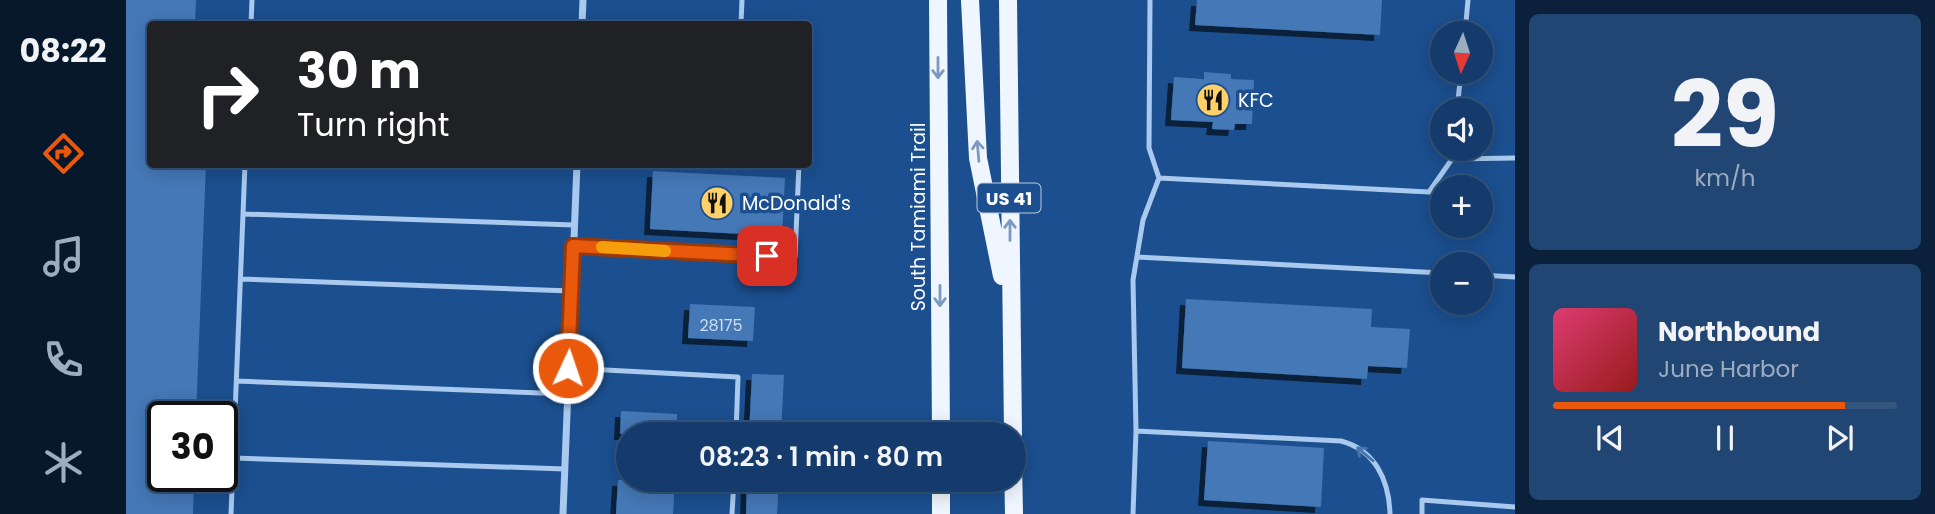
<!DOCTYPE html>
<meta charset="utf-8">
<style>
body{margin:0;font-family:Poppins,sans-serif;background:#214673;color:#f1f3f6;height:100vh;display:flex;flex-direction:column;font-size:26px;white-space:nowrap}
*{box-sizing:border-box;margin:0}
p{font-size:23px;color:#9dadc1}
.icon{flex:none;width:38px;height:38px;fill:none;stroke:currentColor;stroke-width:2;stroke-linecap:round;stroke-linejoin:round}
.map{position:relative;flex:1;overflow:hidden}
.sheet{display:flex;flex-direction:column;gap:14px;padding:14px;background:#0b203b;width:420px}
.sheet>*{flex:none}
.banner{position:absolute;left:21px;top:21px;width:665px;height:147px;border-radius:7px;box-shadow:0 4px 18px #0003,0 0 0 2px #33557e;background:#202124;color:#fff;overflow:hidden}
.needle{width:46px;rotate:183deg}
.buttons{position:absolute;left:1304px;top:21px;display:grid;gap:14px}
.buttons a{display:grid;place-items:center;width:63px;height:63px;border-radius:50%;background:#143b6b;box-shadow:0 4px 18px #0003,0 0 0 2px #33557e;font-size:35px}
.speed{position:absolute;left:21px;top:401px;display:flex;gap:14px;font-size:35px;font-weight:700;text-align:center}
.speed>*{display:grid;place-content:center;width:91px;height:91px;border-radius:50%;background:#143b6b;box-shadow:0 4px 18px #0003,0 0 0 2px #33557e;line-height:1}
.speed .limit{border:4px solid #111;border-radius:10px;background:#fff;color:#111}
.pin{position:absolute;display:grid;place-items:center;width:60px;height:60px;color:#fff;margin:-30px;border-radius:14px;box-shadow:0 4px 10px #0006}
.me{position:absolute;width:77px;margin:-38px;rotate:3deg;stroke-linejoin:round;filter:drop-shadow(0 0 5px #0008)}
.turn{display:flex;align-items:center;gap:24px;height:147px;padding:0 35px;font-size:32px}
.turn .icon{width:91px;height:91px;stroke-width:2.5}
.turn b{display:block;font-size:49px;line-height:60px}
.sheet .card{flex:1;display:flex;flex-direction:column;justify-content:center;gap:10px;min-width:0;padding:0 24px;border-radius:10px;background:#214673}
.sheet .dial{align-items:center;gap:0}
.dial b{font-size:91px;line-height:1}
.song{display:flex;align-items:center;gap:21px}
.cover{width:84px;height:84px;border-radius:10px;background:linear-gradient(135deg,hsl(340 70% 55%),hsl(0 70% 35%))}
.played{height:7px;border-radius:4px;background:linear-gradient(90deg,#ea580c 85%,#33557e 85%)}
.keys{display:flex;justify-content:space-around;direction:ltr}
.trip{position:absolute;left:490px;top:422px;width:410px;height:70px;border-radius:35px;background:#143b6b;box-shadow:0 4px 18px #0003,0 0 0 2px #33557e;font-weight:600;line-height:70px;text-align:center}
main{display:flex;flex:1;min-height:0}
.tab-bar{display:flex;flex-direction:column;width:126px;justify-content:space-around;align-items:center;background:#08182b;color:#9dadc1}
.tab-bar .icon{width:49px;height:49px}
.tab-bar .on{color:#ea580c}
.tab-bar b{font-size:32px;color:#f1f3f6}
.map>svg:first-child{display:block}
.building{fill:#4478b7;filter:url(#shadow)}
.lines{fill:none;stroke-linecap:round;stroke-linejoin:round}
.lane{stroke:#a9c9ee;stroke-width:5}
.street{stroke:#a9c9ee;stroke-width:7}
.primary{stroke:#f0f6ff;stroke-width:18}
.oneway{stroke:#7b9ac1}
.oneway2{stroke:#4674ac}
.route-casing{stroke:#983908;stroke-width:18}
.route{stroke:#ea580c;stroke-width:12}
.slow{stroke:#f59e0b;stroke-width:12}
.labels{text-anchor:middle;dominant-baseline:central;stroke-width:7;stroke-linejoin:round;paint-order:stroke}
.number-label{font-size:16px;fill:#d0dded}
.shield{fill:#1b4f8f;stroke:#bbcadd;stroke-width:2}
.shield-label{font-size:18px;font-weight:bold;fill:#fff}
.poi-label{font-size:19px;fill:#fff;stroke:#1b4f8f;text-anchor:start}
.street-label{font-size:19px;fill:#fff;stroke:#1b4f8f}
</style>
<main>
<nav class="tab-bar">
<b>08:22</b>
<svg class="icon on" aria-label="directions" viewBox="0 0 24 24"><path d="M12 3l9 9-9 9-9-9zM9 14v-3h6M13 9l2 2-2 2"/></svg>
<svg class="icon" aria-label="music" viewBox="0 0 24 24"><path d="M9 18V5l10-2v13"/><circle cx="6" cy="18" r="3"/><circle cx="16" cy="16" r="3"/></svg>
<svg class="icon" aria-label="phone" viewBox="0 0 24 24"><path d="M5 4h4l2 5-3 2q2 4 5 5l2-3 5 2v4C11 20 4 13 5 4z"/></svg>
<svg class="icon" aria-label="climate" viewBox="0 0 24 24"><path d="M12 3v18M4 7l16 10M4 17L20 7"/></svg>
</nav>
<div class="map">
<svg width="1389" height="514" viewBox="0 0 1389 514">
<defs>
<filter id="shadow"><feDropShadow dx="-6" dy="6" stdDeviation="0" flood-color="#0009"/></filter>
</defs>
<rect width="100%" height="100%" fill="#1b4f8f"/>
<path class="building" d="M0 0H70L69 24H24V164H80L70 416H37V476H68L67 514H0Z
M1071 0H1256L1254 35 1069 25Z
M1078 72 1105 74V79L1128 80 1126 124H1109L1108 130 1086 129 1087 122 1045 120 1048 77 1078 79Z
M527 171 659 178 656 236 524 229Z
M1060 299 1246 309 1245 327 1284 329 1281 368 1242 366 1241 379 1056 368Z
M564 304 629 307 627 341 562 338Z
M626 374 658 375 655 434H623Z
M495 411 551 414V434H494Z
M1082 441 1198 448 1195 507 1078 500Z
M492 480H549L547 514H490Z
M621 480H653L651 514H620Z"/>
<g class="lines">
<path class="lane" d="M1024 0 1023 148 1033 178 1303 192 1326 159 1389 158
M125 24 126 0
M615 24 616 0
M1339 33 1342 0
M1331 110 1335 72
M117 214 448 225
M447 246 669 257 673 164
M1011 257 1316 273
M1354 275 1389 277
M115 279 445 291
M442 368 612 377 610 434
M111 381 441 394
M1010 431 1215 441C1249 450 1263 480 1264 514
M107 458 439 469
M105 514 119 164
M606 514 608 480
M1007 514 1010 431 1007 280 1017 220 1033 178
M1296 514V500L1389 507"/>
<path class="street" d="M456 24 457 0
M437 514 451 164"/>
<path class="primary" d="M812 0 815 434
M844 0 852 158 876 276
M882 0 887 434
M887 462 888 514
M815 480V514"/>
</g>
<defs><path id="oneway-shaft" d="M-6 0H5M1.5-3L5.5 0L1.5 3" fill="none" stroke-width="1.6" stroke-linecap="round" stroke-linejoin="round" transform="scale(1.75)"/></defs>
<g class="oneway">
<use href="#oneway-shaft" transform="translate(812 68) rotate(90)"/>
<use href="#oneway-shaft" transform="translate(852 151) rotate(-95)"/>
<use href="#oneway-shaft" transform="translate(884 230) rotate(-90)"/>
<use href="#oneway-shaft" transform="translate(814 296) rotate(90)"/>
</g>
<use class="oneway2" href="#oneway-shaft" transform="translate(1239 454) rotate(-140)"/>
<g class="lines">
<defs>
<path id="route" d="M442 368 447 246 641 256"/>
</defs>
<use href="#route" class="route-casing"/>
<use href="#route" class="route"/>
<path class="slow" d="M476 247 539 251"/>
</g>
<defs>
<symbol id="restaurant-disc" viewBox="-11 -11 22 22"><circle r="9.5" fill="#ffd166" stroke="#1b4f8f"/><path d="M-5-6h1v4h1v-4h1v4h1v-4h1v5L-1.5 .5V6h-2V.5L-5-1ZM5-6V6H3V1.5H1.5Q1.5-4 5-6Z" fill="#111"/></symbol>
</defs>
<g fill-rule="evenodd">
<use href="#restaurant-disc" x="1068" y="81" width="38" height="38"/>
<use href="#restaurant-disc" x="572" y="184" width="38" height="38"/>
</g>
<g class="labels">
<g class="number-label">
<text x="595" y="325">28175</text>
</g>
<rect class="shield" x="851.5" y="183.5" width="63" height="29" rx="5"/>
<g class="shield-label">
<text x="883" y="198">US 41</text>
</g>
<g class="poi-label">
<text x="1112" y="100">KFC</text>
<text x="616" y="203">McDonald's</text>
</g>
<g class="street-label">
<text transform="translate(792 217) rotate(-90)">South Tamiami Trail</text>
</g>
</g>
</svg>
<div class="buttons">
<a><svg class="needle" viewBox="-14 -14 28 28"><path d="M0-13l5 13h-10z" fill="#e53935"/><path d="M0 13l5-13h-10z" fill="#9dadc1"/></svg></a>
<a><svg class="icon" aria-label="sound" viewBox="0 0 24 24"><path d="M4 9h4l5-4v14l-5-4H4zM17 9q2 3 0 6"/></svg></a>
<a>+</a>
<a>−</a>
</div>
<div class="speed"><div class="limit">30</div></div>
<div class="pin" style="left:641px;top:256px;background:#d93025"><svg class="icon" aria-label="arrive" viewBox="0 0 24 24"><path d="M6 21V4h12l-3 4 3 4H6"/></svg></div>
<svg class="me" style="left:442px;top:368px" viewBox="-20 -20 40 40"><circle r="17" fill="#ea580c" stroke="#fff" stroke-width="3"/><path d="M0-11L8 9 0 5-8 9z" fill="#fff"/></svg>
<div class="trip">08:23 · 1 min · 80 m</div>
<div class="banner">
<div class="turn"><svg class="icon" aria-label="right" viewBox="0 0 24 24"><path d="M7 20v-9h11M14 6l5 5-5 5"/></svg><div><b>30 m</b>Turn right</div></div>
</div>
</div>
<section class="sheet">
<div class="card dial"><b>29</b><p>km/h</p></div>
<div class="card">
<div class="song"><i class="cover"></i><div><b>Northbound</b><p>June Harbor</p></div></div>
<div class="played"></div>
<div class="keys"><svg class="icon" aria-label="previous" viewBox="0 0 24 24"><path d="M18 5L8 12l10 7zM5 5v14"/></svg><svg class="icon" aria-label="pause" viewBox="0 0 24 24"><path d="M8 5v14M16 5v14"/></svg><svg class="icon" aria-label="next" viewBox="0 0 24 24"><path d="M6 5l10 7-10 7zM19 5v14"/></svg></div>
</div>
</section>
</main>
